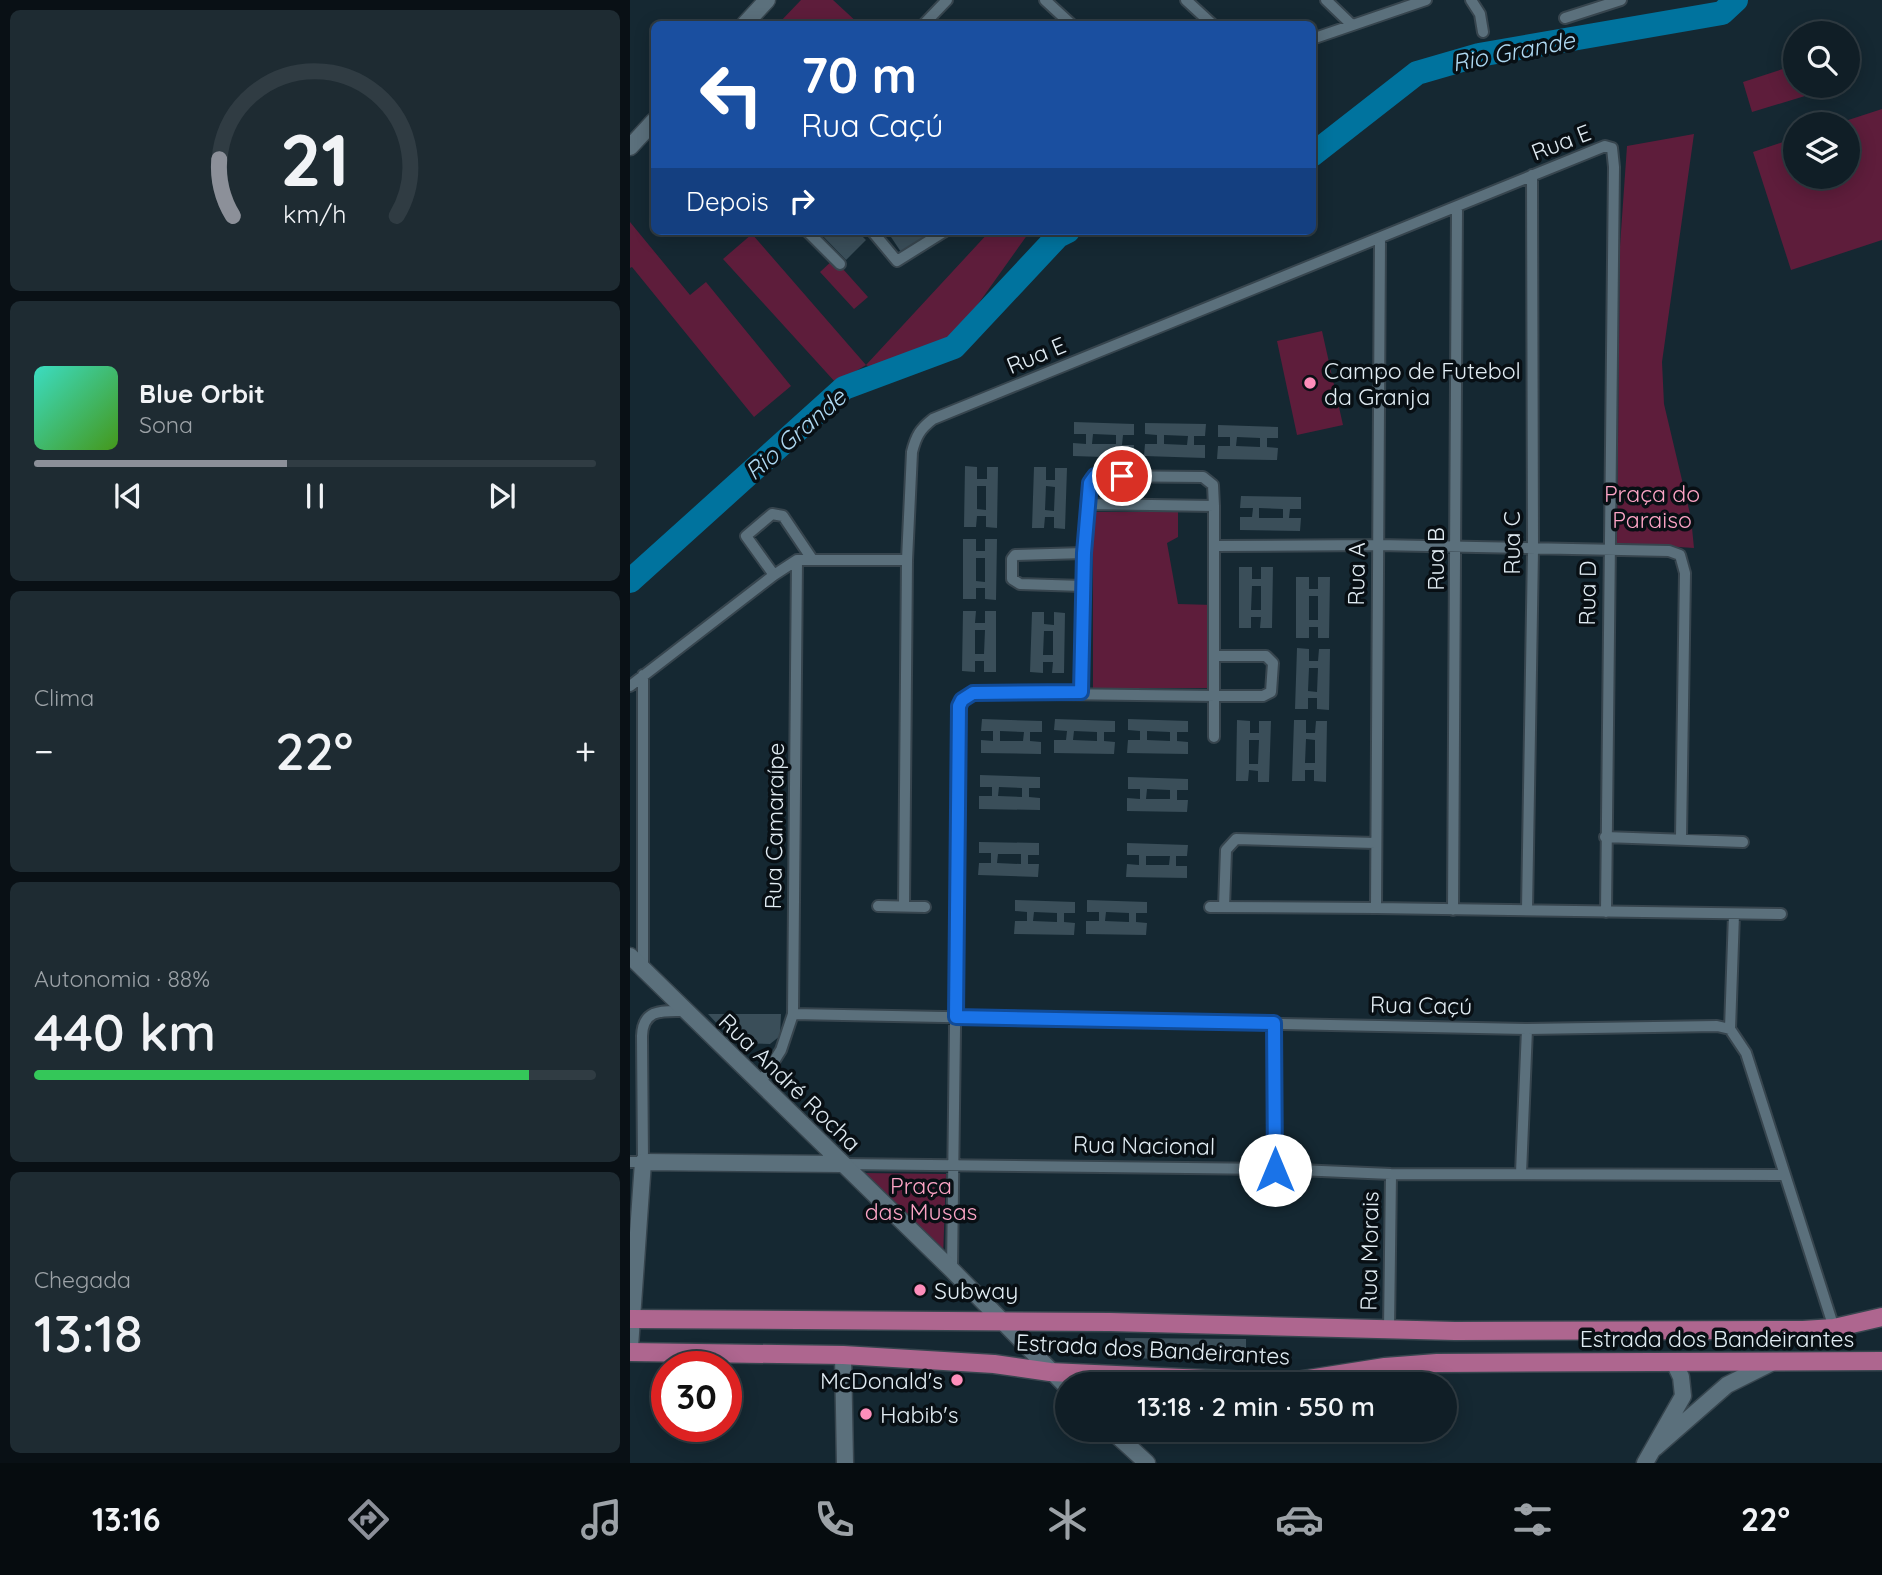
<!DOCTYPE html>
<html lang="pt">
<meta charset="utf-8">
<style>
body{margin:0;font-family:Quicksand,sans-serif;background:#1e2b32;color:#f1f3f6;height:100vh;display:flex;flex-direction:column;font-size:26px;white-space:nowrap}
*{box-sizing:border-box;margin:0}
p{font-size:23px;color:#9ca2a7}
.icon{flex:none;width:38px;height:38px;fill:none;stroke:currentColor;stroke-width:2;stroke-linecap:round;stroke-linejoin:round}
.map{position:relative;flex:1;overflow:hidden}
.sheet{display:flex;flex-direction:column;gap:10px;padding:10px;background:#091015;width:630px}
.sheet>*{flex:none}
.banner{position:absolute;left:21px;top:21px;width:665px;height:214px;border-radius:10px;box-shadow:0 4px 18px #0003,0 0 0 2px #303c43;background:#1a4fa0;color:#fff;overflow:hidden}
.fabs{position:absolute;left:1153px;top:21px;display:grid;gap:14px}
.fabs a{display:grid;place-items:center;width:77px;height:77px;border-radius:50%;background:#101e26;box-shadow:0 4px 18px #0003,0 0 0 2px #303c43;font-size:35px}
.speed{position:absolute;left:21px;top:1351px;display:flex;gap:14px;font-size:35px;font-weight:700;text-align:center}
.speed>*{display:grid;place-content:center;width:91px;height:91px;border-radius:50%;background:#101e26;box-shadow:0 4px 18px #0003,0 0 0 2px #303c43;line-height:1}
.speed .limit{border:10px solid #d22;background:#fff;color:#111}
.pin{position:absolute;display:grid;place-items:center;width:60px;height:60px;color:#fff;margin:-30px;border:4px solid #fff;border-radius:50%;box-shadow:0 2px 7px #0007}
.me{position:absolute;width:77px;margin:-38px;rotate:0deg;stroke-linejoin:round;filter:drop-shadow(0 0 5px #0008)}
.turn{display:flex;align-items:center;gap:24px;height:147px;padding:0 35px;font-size:32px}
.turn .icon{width:91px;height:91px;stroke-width:2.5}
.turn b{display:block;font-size:49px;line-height:60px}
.then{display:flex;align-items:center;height:66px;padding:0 35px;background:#0003;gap:14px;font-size:26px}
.big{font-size:52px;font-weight:600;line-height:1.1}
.sheet .widget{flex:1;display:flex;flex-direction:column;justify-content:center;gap:10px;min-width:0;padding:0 24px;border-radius:10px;background:#1e2b32}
.sheet .dial{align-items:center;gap:0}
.dial svg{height:182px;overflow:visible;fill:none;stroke:#303c43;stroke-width:7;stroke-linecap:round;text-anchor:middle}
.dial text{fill:#f1f3f6;stroke:none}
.song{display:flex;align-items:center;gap:21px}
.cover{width:84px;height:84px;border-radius:10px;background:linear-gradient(135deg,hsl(170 70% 55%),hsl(100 70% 35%))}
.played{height:7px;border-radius:4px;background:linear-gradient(90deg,#8c9099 45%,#303c43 45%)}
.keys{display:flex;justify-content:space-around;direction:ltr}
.heat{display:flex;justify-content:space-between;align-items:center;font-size:38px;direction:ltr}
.charge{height:10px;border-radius:5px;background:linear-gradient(90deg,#34c759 88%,#303c43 0)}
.trip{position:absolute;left:425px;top:1372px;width:402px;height:70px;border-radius:35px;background:#101e26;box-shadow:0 4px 18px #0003,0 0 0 2px #303c43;font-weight:600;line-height:70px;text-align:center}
.menu{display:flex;height:112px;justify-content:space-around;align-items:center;background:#060c0f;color:#9ca2a7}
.menu .icon{width:49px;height:49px}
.menu .on{color:#8c9099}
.menu b{font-size:32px;color:#f1f3f6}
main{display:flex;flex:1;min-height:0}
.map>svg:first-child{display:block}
.green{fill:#5e1d3b}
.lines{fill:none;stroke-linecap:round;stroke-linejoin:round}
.river{stroke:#00739e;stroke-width:24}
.building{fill:#3a4e59;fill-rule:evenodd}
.street-casing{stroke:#37454e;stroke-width:14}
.secondary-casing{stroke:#37454e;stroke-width:19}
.primary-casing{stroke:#37454e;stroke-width:21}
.street{stroke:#5b707c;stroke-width:10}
.secondary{stroke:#5b707c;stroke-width:16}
.primary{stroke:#ae668f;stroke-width:18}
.route-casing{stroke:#114b97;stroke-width:18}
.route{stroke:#1a73e8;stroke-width:12}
.poi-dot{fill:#fe8ebb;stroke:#080f14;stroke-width:2.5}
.labels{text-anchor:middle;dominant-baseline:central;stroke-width:7;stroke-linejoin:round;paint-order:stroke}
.street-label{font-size:23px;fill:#e1ecf3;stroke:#080f14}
.poi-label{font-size:23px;fill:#e1ecf3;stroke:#080f14;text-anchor:start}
.park-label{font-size:23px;fill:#fca4c5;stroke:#080f14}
.water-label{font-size:24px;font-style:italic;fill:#aed8f1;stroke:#080f14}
</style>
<main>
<section class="sheet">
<div class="widget dial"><svg viewBox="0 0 100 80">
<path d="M14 69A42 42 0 1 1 86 69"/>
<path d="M14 69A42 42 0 0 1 8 44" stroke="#8c9099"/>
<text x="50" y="56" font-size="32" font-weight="700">21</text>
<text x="50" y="72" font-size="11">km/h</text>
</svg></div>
<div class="widget">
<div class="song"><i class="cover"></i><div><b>Blue Orbit</b><p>Sona</p></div></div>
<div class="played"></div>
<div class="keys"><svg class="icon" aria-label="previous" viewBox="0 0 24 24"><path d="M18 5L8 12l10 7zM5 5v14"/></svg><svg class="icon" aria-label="pause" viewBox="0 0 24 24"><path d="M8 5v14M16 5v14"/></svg><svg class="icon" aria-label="next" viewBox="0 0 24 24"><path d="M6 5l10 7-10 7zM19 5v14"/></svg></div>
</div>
<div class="widget"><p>Clima</p>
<div class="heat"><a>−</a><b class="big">22°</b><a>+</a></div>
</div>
<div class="widget"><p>Autonomia · 88%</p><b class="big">440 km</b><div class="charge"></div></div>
<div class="widget"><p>Chegada</p><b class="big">13:18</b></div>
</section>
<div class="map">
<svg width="1252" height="1463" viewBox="0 0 1252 1463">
<rect width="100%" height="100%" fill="#152832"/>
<path class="green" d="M171 0H203L229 24H148Z
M1165 65 1166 86H1172L1175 96 1122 112 1113 82Z
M1252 109V240L1161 270 1123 152 1165 138 1166 177H1218V124H1206Z
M1064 134 1032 362 1034 404 1061 518 1064 548 987 543 990 246 997 146Z
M0 222 60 295 76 282 161 386 124 417 2 267 0 268Z
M360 231H396L398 234 321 342 245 370 236 365 206 383 93 259 122 234 236 365Z
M204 259 238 297 224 309 190 272Z
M692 331 713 425 667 435 647 341Z
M463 512H548V537L537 543 548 604 584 605V688H463Z
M232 1173 316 1174 313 1258Z"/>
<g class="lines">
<path class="river" d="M682 155 787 73 849 55 1092 13 1106 0
M0 581 214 388 324 347 428 236 438 231"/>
</g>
<path class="building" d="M188 231H227L236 240 216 260Z
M257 231H307L273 255Z
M444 422 504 424V435H493L492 445H504L503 458 443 456V443L456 444V434H444ZM463 434 486 435V444H462Z
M515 423 576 424 575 436H564V445H575V458L514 456 515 444H527V435L515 434ZM534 435 558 436 557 445 534 444Z
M588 425 648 427V438H637V447L648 448 647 460 587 459 588 446H600V437H588ZM607 437 630 438V447L606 446Z
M335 466 347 467V479H357V467H368L367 528 356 527V516H347L346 527H334ZM347 486H356V510L347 509Z
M404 467H416V480H425V468H437L435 529 424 528V517H415L414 528H402ZM416 486 425 487 424 511 415 510Z
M611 496 671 497V509H660L659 518H671L670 531 610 530V517H622L623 508H610ZM629 508 653 509V518H629Z
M333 539H346V551H355V539H367L366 600 355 599V588H346V599H333ZM346 558H355V582L346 581Z
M609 567H622V579H631V567H643L642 628H630L631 617H621V628H609ZM622 586H631V610H621Z
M666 577H679V589H688V577H700L699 638H688V627H679V638H666ZM679 596H688V620H679Z
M333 611H346L345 623H355V611H366V672H354V661H345V672L332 671ZM345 630H355L354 654H345Z
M402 612H414V624L424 625V612L435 613 434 673H422L423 662H413V673L400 672ZM414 631H423V655H413Z
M667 648 679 649V661H688L689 649H700L699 710 687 709V698H678V709H665ZM679 668H688L687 692 678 691Z
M352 719 412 721V732H400V741L411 742V754L351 753V740L363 741V731H351ZM370 731 394 732 393 741H370Z
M425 719 485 721V732H474V741L485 742 484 754 424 753V740H436L437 731 424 730ZM444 731 467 732V741L443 740Z
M498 719 558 721V732H547V741L558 742V754L497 753 498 740H510V731L498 730ZM517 731 540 732V741L517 740Z
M607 720 620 721V733H629V721H641L639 782H628V771L619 770 618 781H606ZM619 740H629L628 764H619Z
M664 720H676V733H685L686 721H697L696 782 684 781V770H675V781H662ZM676 739 685 740V763H675Z
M350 775 410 777V788H399V797L410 798V810L349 809V796H362V787H350ZM369 787 392 788V797L368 796Z
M498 777 558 779V790H547V800H558L557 812 497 811V798L510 799V789H498ZM517 789 540 790V799H516Z
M349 842 409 843V855H398V864H409L408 877 348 875 349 863H361V853H349ZM368 854H391V864L367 863Z
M497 843 558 845 557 856H546V866H557V878L496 877 497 864 509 865V855H497ZM516 856H540L539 865H516Z
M385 900 445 902V913H434V922L445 923 444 935 384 934 385 921H397V912L385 911ZM404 912 427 913V922L403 921Z
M457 900 517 902V913H506V922L517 923 516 935 456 934V921H469V912H457ZM476 912 499 913V922L475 921Z
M78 1014H151L150 1036 140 1044 105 1043Z
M495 1338 616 1339V1361L494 1358Z"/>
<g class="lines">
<defs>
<path id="street" d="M415 0 441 24
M556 0 582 24
M696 0 722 25
M841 0 850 14 853 32
M935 18 991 0
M294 24 317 0
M682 39 796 0
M177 231 210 264
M242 231 267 261 315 231
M750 239 746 908 1151 914
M458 504 584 506
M585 546 748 545 1039 551 1050 555 1055 573 1051 838
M144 575 116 536 142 514 153 516 182 559
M453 586 390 584 382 579V559L385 555 454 553
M13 675V969
M0 686 144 575 167 560H277
M451 693 454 553 461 478 465 476 573 477 583 485 584 506V737
M975 837 1113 842
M248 906 295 907
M274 906 277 560 282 452C286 436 290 429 303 419L975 146 982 148 984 167 976 912
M580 907 746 908
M594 907 596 850 606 839 745 843
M823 910 827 208
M897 910 903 550 902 175
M163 1014 897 1029 1087 1026 1100 1029 1116 1053 1204 1328
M644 1023 645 1169
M1100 1029 1104 914
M129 1085 151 1050 163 1014 167 560
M0 1162H13L12 1036C13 1008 33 1011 55 1011
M211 1164 645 1169 761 1174 1153 1175
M891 1173 897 1029
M322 1270 329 707 332 700 343 693 586 696H633L641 692 643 663 636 656H586
M759 1329 761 1174"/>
<path id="secondary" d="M115 24 137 0
M0 147 24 121
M0 956 322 1270 438 1388
M0 1347 13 1162 211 1164
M213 1355 215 1463
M481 1430 517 1463
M1025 1448 1097 1385 1143 1362
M1015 1463 1053 1396 1051 1377 1044 1362"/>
<path id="primary" d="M0 1319 480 1322 825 1331 1173 1330 1204 1328 1252 1317
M0 1352 213 1355 364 1364 420 1372 644 1382 666 1381 755 1367 807 1363 1252 1361"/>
</defs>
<use href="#street" class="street-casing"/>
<use href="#secondary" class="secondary-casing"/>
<use href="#primary" class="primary-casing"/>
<use href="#street" class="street"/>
<use href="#secondary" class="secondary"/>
<use href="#primary" class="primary"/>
</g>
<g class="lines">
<defs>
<path id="route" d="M492 476H465L460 483 454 553 451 692 343 693 332 700 329 706 326 1017 644 1023 645 1170"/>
</defs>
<use href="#route" class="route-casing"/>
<use href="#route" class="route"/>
</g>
<g class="poi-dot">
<circle cx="680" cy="383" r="7"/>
<circle cx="290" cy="1290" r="7"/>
<circle cx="327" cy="1380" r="7"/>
<circle cx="236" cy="1414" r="7"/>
</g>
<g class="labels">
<g class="street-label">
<text transform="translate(931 142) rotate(-21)">Rua E</text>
<text transform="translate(406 355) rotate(-22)">Rua E</text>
<text transform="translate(881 543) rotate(-90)">Rua C</text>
<text transform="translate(805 559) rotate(-90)">Rua B</text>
<text transform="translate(726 574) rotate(-89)">Rua A</text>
<text transform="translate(957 593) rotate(-89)">Rua D</text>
<text transform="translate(144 826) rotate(-89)">Rua Camaraípe</text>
<text transform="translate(791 1005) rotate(1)">Rua Caçú</text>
<text transform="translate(160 1082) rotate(44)">Rua André Rocha</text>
<text transform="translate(514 1145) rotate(1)">Rua Nacional</text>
<text transform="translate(739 1251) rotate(-89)">Rua Morais</text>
<text x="1087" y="1338">Estrada dos Bandeirantes</text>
<text transform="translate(523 1349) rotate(3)">Estrada dos Bandeirantes</text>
</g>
<g class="poi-label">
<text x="694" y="370">Campo de Futebol<tspan x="694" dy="26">da Granja</tspan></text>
<text x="304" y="1290">Subway</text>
<text x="313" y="1380" text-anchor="end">McDonald's</text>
<text x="250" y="1414">Habib's</text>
</g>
<g class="park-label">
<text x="1022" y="493">Praça do<tspan x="1022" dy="26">Paraiso</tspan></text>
<text x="291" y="1185">Praça<tspan x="291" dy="26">das Musas</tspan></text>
</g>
<g class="water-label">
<text transform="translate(883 51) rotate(-11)">Rio Grande</text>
<text transform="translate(165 434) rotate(-41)">Rio Grande</text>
</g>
</g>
</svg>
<div class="fabs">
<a><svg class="icon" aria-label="search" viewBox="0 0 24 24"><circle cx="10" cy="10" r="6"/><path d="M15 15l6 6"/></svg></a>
<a><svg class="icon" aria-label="layers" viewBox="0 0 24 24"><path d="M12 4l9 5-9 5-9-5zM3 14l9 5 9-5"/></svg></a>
</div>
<div class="speed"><div class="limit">30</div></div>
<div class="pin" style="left:492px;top:476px;background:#d93025"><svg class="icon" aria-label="arrive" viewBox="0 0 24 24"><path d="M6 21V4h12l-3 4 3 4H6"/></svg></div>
<svg class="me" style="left:645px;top:1170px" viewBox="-20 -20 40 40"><circle r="19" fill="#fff"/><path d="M0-13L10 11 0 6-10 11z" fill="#1a73e8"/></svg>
<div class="trip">13:18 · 2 min · 550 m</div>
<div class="banner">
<div class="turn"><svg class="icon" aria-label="left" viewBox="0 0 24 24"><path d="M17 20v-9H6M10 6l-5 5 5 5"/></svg><div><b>70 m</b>Rua Caçú</div></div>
<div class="then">Depois<svg class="icon" aria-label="right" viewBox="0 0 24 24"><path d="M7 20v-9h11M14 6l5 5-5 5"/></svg></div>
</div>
</div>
</main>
<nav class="menu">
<b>13:16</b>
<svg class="icon on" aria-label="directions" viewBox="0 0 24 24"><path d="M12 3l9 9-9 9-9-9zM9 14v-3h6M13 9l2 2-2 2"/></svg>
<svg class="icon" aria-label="music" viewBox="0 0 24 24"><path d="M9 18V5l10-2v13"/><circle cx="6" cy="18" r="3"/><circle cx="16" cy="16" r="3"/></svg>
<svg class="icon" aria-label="phone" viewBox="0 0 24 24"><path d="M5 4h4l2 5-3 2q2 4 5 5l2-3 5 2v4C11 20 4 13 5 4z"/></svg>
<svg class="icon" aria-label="climate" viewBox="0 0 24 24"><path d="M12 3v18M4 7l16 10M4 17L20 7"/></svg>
<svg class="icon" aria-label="car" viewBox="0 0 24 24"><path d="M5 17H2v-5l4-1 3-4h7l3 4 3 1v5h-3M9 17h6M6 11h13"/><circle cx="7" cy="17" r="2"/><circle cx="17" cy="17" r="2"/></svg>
<svg class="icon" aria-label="filters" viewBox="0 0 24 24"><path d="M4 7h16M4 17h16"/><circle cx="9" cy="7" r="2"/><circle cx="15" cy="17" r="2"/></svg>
<b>22°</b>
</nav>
